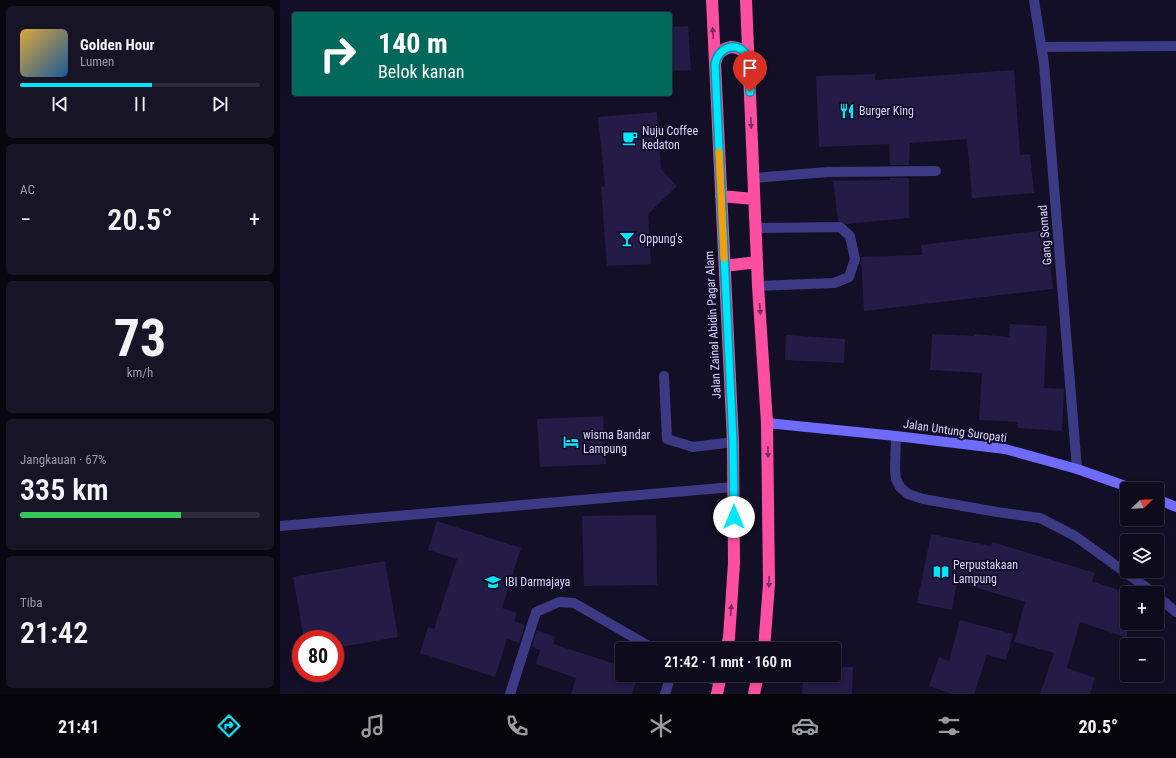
<!DOCTYPE html>
<html lang="id">
<meta charset="utf-8">
<style>
body{margin:0;font-family:"Roboto Condensed",sans-serif;background:#171425;color:#f1f3f6;height:100vh;display:flex;flex-direction:column;font-size:15px;white-space:nowrap}
*{box-sizing:border-box;margin:0}
p{font-size:13px;color:#9b9ba3}
.icon{flex:none;width:22px;height:22px;fill:none;stroke:currentColor;stroke-width:2;stroke-linecap:round;stroke-linejoin:round}
.map{position:relative;flex:1;overflow:hidden}
.panel{display:flex;flex-direction:column;gap:6px;padding:6px;background:#08060f;width:280px}
.panel>*{flex:none}
.hud{position:absolute;left:12px;top:12px;width:380px;height:84px;border-radius:4px;box-shadow:0 2px 6px #0003,0 0 0 1px #2e2b3b;background:#00695c;color:#fff;overflow:hidden}
.needle{width:26px;rotate:67deg}
.fabs{position:absolute;left:840px;top:482px;display:grid;gap:8px}
.fabs a{display:grid;place-items:center;width:44px;height:44px;border-radius:4px;background:#0e0b1c;box-shadow:0 2px 6px #0003,0 0 0 1px #2e2b3b;font-size:20px}
.speed{position:absolute;left:12px;top:630px;display:flex;gap:8px;font-size:20px;font-weight:700;text-align:center}
.speed>*{display:grid;place-content:center;width:52px;height:52px;border-radius:50%;background:#0e0b1c;box-shadow:0 2px 6px #0003,0 0 0 1px #2e2b3b;line-height:1}
.speed .limit{border:6px solid #d22;background:#fff;color:#111}
.pin{position:absolute;display:grid;place-items:center;width:34px;height:34px;color:#fff;margin:-41px -17px;border-radius:50% 50% 50% 0;rotate:-45deg;box-shadow:0 0 4px #0007}
.pin .icon{rotate:45deg}
.me{position:absolute;width:44px;margin:-22px;rotate:0deg;stroke-linejoin:round;filter:drop-shadow(0 0 3px #0008)}
.turn{display:flex;align-items:center;gap:14px;height:84px;padding:0 20px;font-size:18px}
.turn .icon{width:52px;height:52px;stroke-width:2.5}
.turn b{display:block;font-size:28px;line-height:34px}
.big{font-size:30px;font-weight:600;line-height:1.1}
.panel .card{flex:1;display:flex;flex-direction:column;justify-content:center;gap:6px;min-width:0;padding:0 14px;border-radius:6px;background:#171425}
.panel .dial{align-items:center;gap:0}
.dial b{font-size:52px;line-height:1}
.song{display:flex;align-items:center;gap:12px}
.cover{width:48px;height:48px;border-radius:6px;background:linear-gradient(135deg,hsl(40 70% 55%),hsl(210 70% 35%))}
.played{height:4px;border-radius:2px;background:linear-gradient(90deg,#00e5ff 55%,#2e2b3b 55%)}
.keys{display:flex;justify-content:space-around;direction:ltr}
.heat{display:flex;justify-content:space-between;align-items:center;font-size:22px;direction:ltr}
.charge{height:6px;border-radius:3px;background:linear-gradient(90deg,#34c759 67%,#2e2b3b 0)}
.trip{position:absolute;left:335px;top:642px;width:226px;height:40px;border-radius:4px;background:#0e0b1c;box-shadow:0 2px 6px #0003,0 0 0 1px #2e2b3b;font-weight:600;line-height:40px;text-align:center}
.dock{display:flex;height:64px;justify-content:space-around;align-items:center;background:#06040b;color:#9b9ba3}
.dock .icon{width:28px;height:28px}
.dock .active{color:#00e5ff}
.dock b{font-size:18px;color:#f1f3f6}
main{display:flex;flex:1;min-height:0}
.map>svg:first-child{display:block}
.building{fill:#241b47}
.lines{fill:none;stroke-linecap:round;stroke-linejoin:round}
.lane{stroke:#3d3a85;stroke-width:10}
.street{stroke:#3d3a85;stroke-width:10}
.secondary{stroke:#6f6bff;stroke-width:10}
.highway{stroke:#ff4fa3;stroke-width:12}
.oneway{fill:#7d2c5e}
.route-casing{stroke:#0095a6;stroke-width:10}
.route{stroke:#00e5ff;stroke-width:7}
.slow{stroke:#f59e0b;stroke-width:7}
.labels{text-anchor:middle;dominant-baseline:central;stroke-width:4;stroke-linejoin:round;paint-order:stroke}
.poi-label{font-size:12px;fill:#d9d4ff;stroke:#130f26;text-anchor:start}
.street-label{font-size:12px;fill:#d9d4ff;stroke:#130f26}
</style>
<main>
<section class="panel">
<div class="card">
<div class="song"><i class="cover"></i><div><b>Golden Hour</b><p>Lumen</p></div></div>
<div class="played"></div>
<div class="keys"><svg class="icon" aria-label="previous" viewBox="0 0 24 24"><path d="M18 5L8 12l10 7zM5 5v14"/></svg><svg class="icon" aria-label="pause" viewBox="0 0 24 24"><path d="M8 5v14M16 5v14"/></svg><svg class="icon" aria-label="next" viewBox="0 0 24 24"><path d="M6 5l10 7-10 7zM19 5v14"/></svg></div>
</div>
<div class="card"><p>AC</p>
<div class="heat"><a>−</a><b class="big">20.5°</b><a>+</a></div>
</div>
<div class="card dial"><b>73</b><p>km/h</p></div>
<div class="card"><p>Jangkauan · 67%</p><b class="big">335 km</b><div class="charge"></div></div>
<div class="card"><p>Tiba</p><b class="big">21:42</b></div>
</section>
<div class="map">
<svg width="896" height="694" viewBox="0 0 896 694">
<rect width="100%" height="100%" fill="#130f26"/>
<path class="building" d="M408 26 411 70 390 71V27Z
M734 70 740 155 750 154 754 193 692 198 687 139 630 143 629 165H610L609 144 539 147 536 76 595 74V80Z
M377 112 381 169 397 186 368 214 371 264 327 266 321 187 325 186 318 117Z
M610 178H629V218L566 224 558 221 553 181 610 180Z
M766 230 773 289 584 311 581 257 642 255 641 245Z
M730 324 767 326 764 388 784 389 782 431 738 428V422L699 420 702 373 650 370 652 334 694 336V334L729 337Z
M506 335 565 339 564 363 505 360Z
M323 416 326 464 260 467 257 419Z
M376 515 377 585 304 586 302 516Z
M157 521 241 548 222 608 237 613 234 621 245 625 239 643 227 639 215 677 140 653 148 627 154 629 177 559 148 550Z
M651 534 711 546 712 542 815 573 812 581 847 593V638L800 622 787 668 815 678 810 694H760L774 653 734 642 745 602 677 582 672 610 637 603Z
M105 561 118 637 55 648V639H24L13 577Z
M680 620 733 634 726 660 707 655 694 694H672L649 686 659 657 669 661Z
M257 630 275 637 273 644 342 666V675H358L352 694H291L296 678 256 664 260 650 252 647Z
M554 667H573L572 694H522L523 675H554Z"/>
<g class="lines">
<path class="lane" d="M474 178 548 172 656 171
M475 228 560 227 570 236 575 259 569 277 554 283 478 286
M384 376 387 439 413 447 453 442
M616 436 615 470 616 479 620 487 628 494 643 499 717 512 760 518 795 536 874 593
M877 596 896 612
M421 675 439 682
M230 694 256 612 279 602 294 603 374 649
M385 694 391 675"/>
<path class="street" d="M754 0 764 64 797 469
M763 47 896 46
M0 526 453 487"/>
<path class="secondary" d="M487 423 616 436 725 449 797 469 854 489
M877 499 896 507"/>
<path class="highway" d="M432 0 453 442 454 563 449 638 446 649
M466 0 478 286 487 423 489 584 484 649
M435 64C437 54 441 49 451 47 461 47 466 53 469 63
M441 196 474 199
M445 266 477 262
M437 694 441 675
M474 694 478 675"/>
</g>
<defs><path id="oneway-solid" d="M-6-.8H1V-3.2L6.5 0L1 3.2V.8H-6Z"/></defs>
<g class="oneway">
<use href="#oneway-solid" transform="translate(433 33) rotate(-93)"/>
<use href="#oneway-solid" transform="translate(471 123) rotate(88)"/>
<use href="#oneway-solid" transform="translate(480 309) rotate(86)"/>
<use href="#oneway-solid" transform="translate(488 452) rotate(89)"/>
<use href="#oneway-solid" transform="translate(489 582) rotate(91)"/>
<use href="#oneway-solid" transform="translate(451 610) rotate(-86)"/>
</g>
<g class="lines">
<defs>
<path id="route" d="M454 517 453 442 435 65C437 47 459 39 467 57 472 67 470 81 470 92"/>
</defs>
<use href="#route" class="route-casing"/>
<use href="#route" class="route"/>
<path class="slow" d="M439 152 444 258"/>
</g>
<defs>
<symbol id="restaurant-bare" viewBox="-9 -9 18 18"><path d="M-5-6h1v4h1v-4h1v4h1v-4h1v5L-1.5 .5V6h-2V.5L-5-1ZM5-6V6H3V1.5H1.5Q1.5-4 5-6Z" fill="#00e5ff" stroke="#130f26" stroke-width="2.5" paint-order="stroke"/></symbol>
<symbol id="cafe-bare" viewBox="-9 -9 18 18"><path d="M-5.5-4.5H6V0H3Q3 3.5 0 3.5H-2.5Q-5.5 3.5-5.5 0ZM3-3.2v2h1.7v-2ZM-6 4.5H4V6H-6Z" fill="#00e5ff" stroke="#130f26" stroke-width="2.5" paint-order="stroke"/></symbol>
<symbol id="bar-bare" viewBox="-9 -9 18 18"><path d="M-6-5H6L.8 .8V4.5H3.5V6h-7V4.5H-.8V.8Z" fill="#00e5ff" stroke="#130f26" stroke-width="2.5" paint-order="stroke"/></symbol>
<symbol id="hotel-bare" viewBox="-9 -9 18 18"><path d="M-6-4.5h1.5V1H6V5H4.5V3h-9V5H-6ZM-4 0a1.8 1.8 0 1 1 3.6 0ZM.5 0V-2.5h3Q6-2.5 6 0Z" fill="#00e5ff" stroke="#130f26" stroke-width="2.5" paint-order="stroke"/></symbol>
<symbol id="library-bare" viewBox="-9 -9 18 18"><path d="M-6-4Q-3-5.5-.7-3.5V5Q-3 3-6 4ZM6-4Q3-5.5 .7-3.5V5Q3 3 6 4Z" fill="#00e5ff" stroke="#130f26" stroke-width="2.5" paint-order="stroke"/></symbol>
<symbol id="university-bare" viewBox="-9 -9 18 18"><path d="M0-5L7-2L0 1L-7-2ZM-4 1L0 2.5L4 1V4Q0 6-4 4Z" fill="#00e5ff" stroke="#130f26" stroke-width="2.5" paint-order="stroke"/></symbol>
</defs>
<g fill-rule="evenodd">
<use href="#restaurant-bare" x="556" y="100" width="22" height="22"/>
<use href="#cafe-bare" x="339" y="127" width="22" height="22"/>
<use href="#bar-bare" x="336" y="228" width="22" height="22"/>
<use href="#hotel-bare" x="280" y="431" width="22" height="22"/>
<use href="#library-bare" x="650" y="561" width="22" height="22"/>
<use href="#university-bare" x="202" y="571" width="22" height="22"/>
</g>
<g class="labels">
<g class="poi-label">
<text x="579" y="111">Burger King</text>
<text x="362" y="131">Nuju Coffee<tspan x="362" dy="14">kedaton</tspan></text>
<text x="359" y="239">Oppung's</text>
<text x="303" y="435">wisma Bandar<tspan x="303" dy="14">Lampung</tspan></text>
<text x="673" y="565">Perpustakaan<tspan x="673" dy="14">Lampung</tspan></text>
<text x="225" y="582">IBI Darmajaya</text>
</g>
<g class="street-label">
<text transform="translate(765 235) rotate(-95)">Gang Somad</text>
<text transform="translate(433 325) rotate(-93)">Jalan Zainal Abidin Pagar Alam</text>
<text transform="translate(675 431) rotate(8)">Jalan Untung Suropati</text>
</g>
</g>
</svg>
<div class="fabs">
<a><svg class="needle" viewBox="-14 -14 28 28"><path d="M0-13l5 13h-10z" fill="#e53935"/><path d="M0 13l5-13h-10z" fill="#9b9ba3"/></svg></a>
<a><svg class="icon" aria-label="layers" viewBox="0 0 24 24"><path d="M12 4l9 5-9 5-9-5zM3 14l9 5 9-5"/></svg></a>
<a>+</a>
<a>−</a>
</div>
<div class="speed"><div class="limit">80</div></div>
<div class="pin" style="left:470px;top:92px;background:#d93025"><svg class="icon" aria-label="arrive" viewBox="0 0 24 24"><path d="M6 21V4h12l-3 4 3 4H6"/></svg></div>
<svg class="me" style="left:454px;top:517px" viewBox="-20 -20 40 40"><circle r="19" fill="#fff"/><path d="M0-13L10 11 0 6-10 11z" fill="#00e5ff"/></svg>
<div class="trip">21:42 · 1 mnt · 160 m</div>
<div class="hud">
<div class="turn"><svg class="icon" aria-label="right" viewBox="0 0 24 24"><path d="M7 20v-9h11M14 6l5 5-5 5"/></svg><div><b>140 m</b>Belok kanan</div></div>
</div>
</div>
</main>
<nav class="dock">
<b>21:41</b>
<svg class="icon active" aria-label="directions" viewBox="0 0 24 24"><path d="M12 3l9 9-9 9-9-9zM9 14v-3h6M13 9l2 2-2 2"/></svg>
<svg class="icon" aria-label="music" viewBox="0 0 24 24"><path d="M9 18V5l10-2v13"/><circle cx="6" cy="18" r="3"/><circle cx="16" cy="16" r="3"/></svg>
<svg class="icon" aria-label="phone" viewBox="0 0 24 24"><path d="M5 4h4l2 5-3 2q2 4 5 5l2-3 5 2v4C11 20 4 13 5 4z"/></svg>
<svg class="icon" aria-label="climate" viewBox="0 0 24 24"><path d="M12 3v18M4 7l16 10M4 17L20 7"/></svg>
<svg class="icon" aria-label="car" viewBox="0 0 24 24"><path d="M5 17H2v-5l4-1 3-4h7l3 4 3 1v5h-3M9 17h6M6 11h13"/><circle cx="7" cy="17" r="2"/><circle cx="17" cy="17" r="2"/></svg>
<svg class="icon" aria-label="filters" viewBox="0 0 24 24"><path d="M4 7h16M4 17h16"/><circle cx="9" cy="7" r="2"/><circle cx="15" cy="17" r="2"/></svg>
<b>20.5°</b>
</nav>
